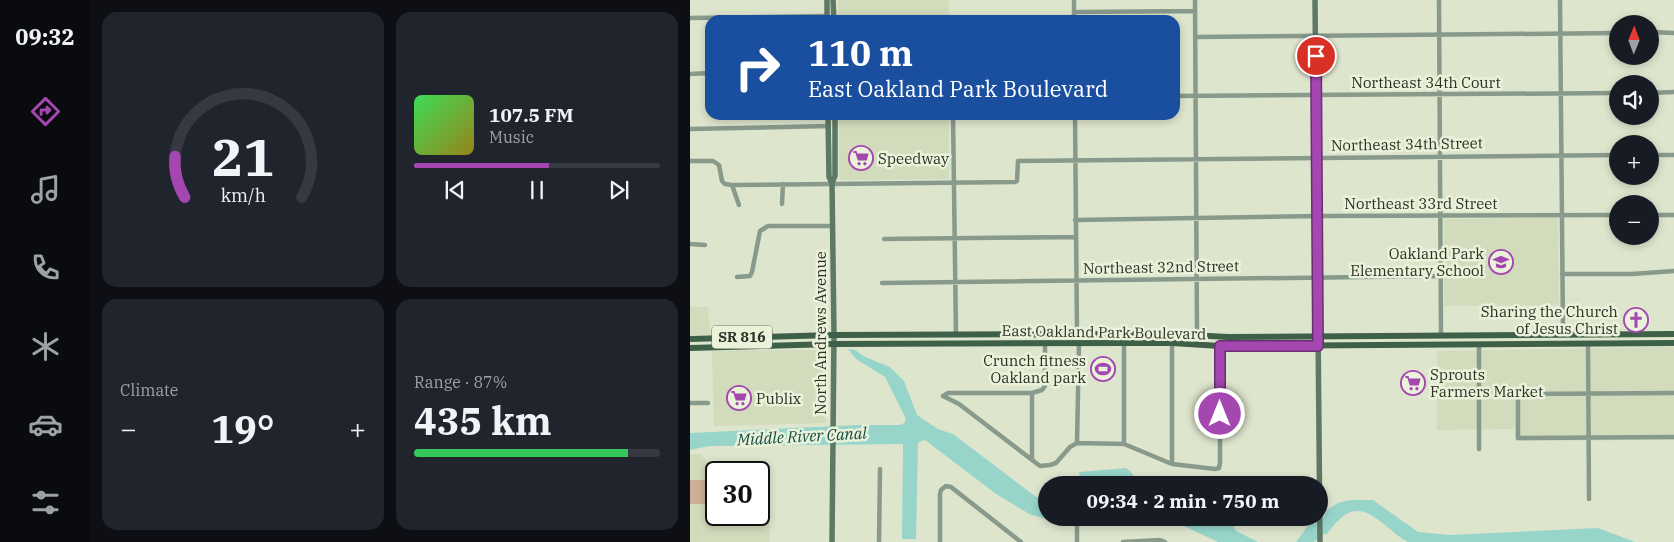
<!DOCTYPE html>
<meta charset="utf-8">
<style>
body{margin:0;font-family:"IBM Plex Serif",serif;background:#20242c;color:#f1f3f6;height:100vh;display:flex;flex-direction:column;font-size:19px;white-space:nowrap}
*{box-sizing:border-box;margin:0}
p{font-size:16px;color:#9ea1a6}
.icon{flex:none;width:28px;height:28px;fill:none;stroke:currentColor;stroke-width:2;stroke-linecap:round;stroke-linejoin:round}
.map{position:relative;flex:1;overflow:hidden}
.side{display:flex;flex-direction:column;gap:12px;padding:12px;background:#0d0f14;width:600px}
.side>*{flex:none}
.guide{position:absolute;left:15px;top:15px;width:475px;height:105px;border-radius:15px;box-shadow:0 2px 8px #0003;background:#1a4fa0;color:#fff;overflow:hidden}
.needle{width:32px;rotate:1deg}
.fabs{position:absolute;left:919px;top:15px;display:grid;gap:10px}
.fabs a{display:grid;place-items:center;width:50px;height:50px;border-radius:50%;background:#171b24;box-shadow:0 2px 8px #0003;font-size:25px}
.speed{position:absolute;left:15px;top:461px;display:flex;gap:10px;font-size:25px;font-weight:700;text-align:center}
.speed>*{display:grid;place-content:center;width:65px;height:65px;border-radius:50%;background:#171b24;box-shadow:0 2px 8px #0003;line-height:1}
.speed .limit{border:2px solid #111;border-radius:8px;background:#fff;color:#111}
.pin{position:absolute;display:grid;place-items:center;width:42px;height:42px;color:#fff;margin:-21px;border:2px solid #fff;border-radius:50%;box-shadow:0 1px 5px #0007}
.me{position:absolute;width:55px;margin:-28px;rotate:0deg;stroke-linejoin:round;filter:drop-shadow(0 0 4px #0008)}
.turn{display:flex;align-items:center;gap:18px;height:105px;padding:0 20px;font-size:22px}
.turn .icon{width:65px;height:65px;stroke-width:2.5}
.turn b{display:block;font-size:35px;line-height:42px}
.big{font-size:38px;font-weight:800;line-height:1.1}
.side .tile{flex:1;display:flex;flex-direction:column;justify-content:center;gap:8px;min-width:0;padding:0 18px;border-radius:15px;background:#20242c}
.side .dial{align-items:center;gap:0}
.dial svg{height:130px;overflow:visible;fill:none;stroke:#363941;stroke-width:7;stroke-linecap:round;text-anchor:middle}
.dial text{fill:#f1f3f6;stroke:none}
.song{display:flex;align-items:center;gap:15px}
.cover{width:60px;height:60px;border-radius:8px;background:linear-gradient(135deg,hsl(130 70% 55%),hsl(50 70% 35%))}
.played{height:5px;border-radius:2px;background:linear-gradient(90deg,#a447b0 55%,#363941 55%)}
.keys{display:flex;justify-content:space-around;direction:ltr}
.heat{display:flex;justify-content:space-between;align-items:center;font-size:28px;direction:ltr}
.charge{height:8px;border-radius:4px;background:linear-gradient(90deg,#34c759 87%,#363941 0)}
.side .tiles{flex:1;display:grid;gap:12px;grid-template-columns:repeat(2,1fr)}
.trip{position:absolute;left:348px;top:476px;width:290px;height:50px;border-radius:25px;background:#171b24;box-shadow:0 2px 8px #0003;font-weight:800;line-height:50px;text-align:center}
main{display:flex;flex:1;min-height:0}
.menu{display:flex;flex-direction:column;width:90px;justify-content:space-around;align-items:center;background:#090b0e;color:#9ea1a6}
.menu .icon{width:35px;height:35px}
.menu .active{color:#a447b0}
.menu b{font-size:22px;color:#f1f3f6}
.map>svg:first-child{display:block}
.built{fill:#d2dbbc}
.green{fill:#ceae96}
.water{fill:#97d5cb}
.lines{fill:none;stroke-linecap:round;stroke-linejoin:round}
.street{stroke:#889a8c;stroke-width:4.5}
.secondary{stroke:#5d7864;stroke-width:5.5}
.primary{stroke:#3f6048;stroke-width:6}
.route-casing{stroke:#6b2e72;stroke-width:12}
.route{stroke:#a447b0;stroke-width:9}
.labels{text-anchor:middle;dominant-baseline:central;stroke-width:5;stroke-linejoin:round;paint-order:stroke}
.shield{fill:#ebf2da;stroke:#666a5d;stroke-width:1}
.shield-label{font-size:14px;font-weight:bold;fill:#2d3027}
.street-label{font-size:15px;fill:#2d3027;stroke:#ebf2da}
.poi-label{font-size:15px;fill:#2d3027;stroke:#ebf2da;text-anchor:start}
.water-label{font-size:16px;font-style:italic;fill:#144a44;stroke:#ebf2da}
</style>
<main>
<nav class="menu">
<b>09:32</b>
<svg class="icon active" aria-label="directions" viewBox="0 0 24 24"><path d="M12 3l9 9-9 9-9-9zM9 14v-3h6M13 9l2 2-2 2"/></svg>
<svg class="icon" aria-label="music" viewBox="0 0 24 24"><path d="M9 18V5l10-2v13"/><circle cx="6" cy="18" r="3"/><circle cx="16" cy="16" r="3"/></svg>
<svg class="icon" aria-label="phone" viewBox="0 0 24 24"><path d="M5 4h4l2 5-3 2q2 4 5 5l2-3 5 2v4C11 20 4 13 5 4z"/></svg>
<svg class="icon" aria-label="climate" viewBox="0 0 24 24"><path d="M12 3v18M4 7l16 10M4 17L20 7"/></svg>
<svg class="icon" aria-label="car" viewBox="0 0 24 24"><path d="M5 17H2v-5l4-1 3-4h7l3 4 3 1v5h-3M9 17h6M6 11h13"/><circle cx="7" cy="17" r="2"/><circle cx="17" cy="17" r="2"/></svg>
<svg class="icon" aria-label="filters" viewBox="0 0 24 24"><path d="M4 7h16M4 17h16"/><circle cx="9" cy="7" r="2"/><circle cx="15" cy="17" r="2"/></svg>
</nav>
<section class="side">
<div class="tiles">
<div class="tile dial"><svg viewBox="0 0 100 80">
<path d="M14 69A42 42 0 1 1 86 69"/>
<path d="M14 69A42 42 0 0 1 8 44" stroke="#a447b0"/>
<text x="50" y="56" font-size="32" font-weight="700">21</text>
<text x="50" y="72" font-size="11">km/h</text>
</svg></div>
<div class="tile">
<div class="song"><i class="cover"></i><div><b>107.5 FM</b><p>Music</p></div></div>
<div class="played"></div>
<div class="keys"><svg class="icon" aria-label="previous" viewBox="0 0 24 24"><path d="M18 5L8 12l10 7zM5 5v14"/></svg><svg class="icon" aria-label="pause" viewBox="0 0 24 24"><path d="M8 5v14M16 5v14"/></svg><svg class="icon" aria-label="next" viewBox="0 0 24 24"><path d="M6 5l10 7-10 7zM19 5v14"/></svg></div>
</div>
<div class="tile"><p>Climate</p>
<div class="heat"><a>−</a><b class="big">19°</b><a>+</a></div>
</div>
<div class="tile"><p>Range · 87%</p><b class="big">435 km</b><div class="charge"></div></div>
</div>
</section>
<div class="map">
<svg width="984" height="542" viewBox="0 0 984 542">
<rect width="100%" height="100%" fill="#dee5cd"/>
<path class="built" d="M148 0H259V20H148Z
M149 115H259V179L149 180Z
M868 218 869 305 754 306V219Z
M0 307H18L20 335H0Z
M984 347V440L825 441V429L747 430V351Z
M137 350 136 423 24 426 22 351Z
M0 454H11L21 468 41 467V472H26V515H69V496L78 497 80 542H0Z"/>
<path class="green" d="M0 480H25L26 504H0Z"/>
<path class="water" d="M158 349 165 350 175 357 200 367 214 381 227 415 248 429 263 434 346 497 356 499V518H422L362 520 341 515 306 494 235 440 229 442 228 444 226 539H212L213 444 20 446 0 450V433L168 425H210L214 423 216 419 195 377 166 359Z
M436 468C444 473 446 482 453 485H391L389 472Z
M660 500H683L728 532 760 535 908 528 945 542H718C697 532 675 495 650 519 645 523 641 529 637 534H634L624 542H606L620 523 625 524 634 517 637 510 648 503Z
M477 518H544V528L548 532 568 542H528Z"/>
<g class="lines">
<path class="street" d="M384 0V20
M505 0 507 335
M749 0 751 335
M870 0 873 334
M384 12 505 11
M0 18 137 16
M960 32 984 33
M505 37 928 33
M0 74 20 73
M960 93 984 92
M485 96 928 93
M263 115 266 335
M385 115 387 334
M0 129 139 126
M960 155H984
M0 161H23L29 165 32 181 35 184 42 185 325 182 327 181 328 161 928 155
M42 185 49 205
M92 204 93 184
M960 215H984
M385 220 631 216 928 215
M194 239 386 237
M0 244 15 245
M872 274H942L984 271
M47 277 60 276 62 272 70 231 78 226H142
M192 283 751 276
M434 343V444
M482 343V464
M898 344 899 499
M789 345V449
M984 393 828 394V438L984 437
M253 396 269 404 350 466 360 465 366 463 380 447 387 443 434 444 482 464 525 469 529 468 530 463V346
M253 396 258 393H342L352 390 355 386V343
M0 403H18
M387 443 389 343
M342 460V393
M387 527V542
M189 542 190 469
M250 542V494L251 490 256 486 261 487 331 542
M433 542 470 540 475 542"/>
<path class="secondary" d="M137 0V20
M143 0 144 20
M625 0 630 542
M138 115 139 177 142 183 144 335 142 542
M142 183 145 176V115"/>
<path class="primary" d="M0 339 144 335 437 334H482L538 337 984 334
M0 348 143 344 434 343H482L530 346 984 343"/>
</g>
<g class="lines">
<defs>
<path id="route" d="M530 414V346H628L626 56"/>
</defs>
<use href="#route" class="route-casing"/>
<use href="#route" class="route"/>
</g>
<defs>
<symbol id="supermarket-ring" viewBox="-11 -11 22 22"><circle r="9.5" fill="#ebf2da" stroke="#a447b0" stroke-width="1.5"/><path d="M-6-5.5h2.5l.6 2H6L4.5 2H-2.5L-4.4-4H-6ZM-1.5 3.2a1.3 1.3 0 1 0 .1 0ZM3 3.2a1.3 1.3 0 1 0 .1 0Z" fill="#a447b0"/></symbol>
<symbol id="school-ring" viewBox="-11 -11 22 22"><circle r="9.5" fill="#ebf2da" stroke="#a447b0" stroke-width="1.5"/><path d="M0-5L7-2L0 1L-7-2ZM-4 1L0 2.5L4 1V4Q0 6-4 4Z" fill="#a447b0"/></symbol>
<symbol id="church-ring" viewBox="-11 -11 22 22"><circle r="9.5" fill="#ebf2da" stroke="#a447b0" stroke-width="1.5"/><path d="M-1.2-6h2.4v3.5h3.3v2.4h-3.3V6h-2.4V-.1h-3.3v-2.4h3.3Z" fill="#a447b0"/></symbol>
<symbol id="stadium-ring" viewBox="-11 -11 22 22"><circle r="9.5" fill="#ebf2da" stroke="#a447b0" stroke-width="1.5"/><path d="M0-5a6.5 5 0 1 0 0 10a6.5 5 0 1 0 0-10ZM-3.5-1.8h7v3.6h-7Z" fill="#a447b0"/></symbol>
</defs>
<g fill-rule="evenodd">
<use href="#supermarket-ring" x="157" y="144" width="28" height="28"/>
<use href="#school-ring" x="797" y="248" width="28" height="28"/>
<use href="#church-ring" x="932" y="306" width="28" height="28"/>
<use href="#stadium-ring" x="399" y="355" width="28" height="28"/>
<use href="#supermarket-ring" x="709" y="369" width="28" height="28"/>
<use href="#supermarket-ring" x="35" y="384" width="28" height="28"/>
</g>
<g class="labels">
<rect class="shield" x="22" y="325.5" width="60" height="23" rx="4"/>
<g class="shield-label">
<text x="52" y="337">SR 816</text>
</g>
<g class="street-label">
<text x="736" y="82">Northeast 34th Court</text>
<text transform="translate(717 144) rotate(-1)">Northeast 34th Street</text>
<text x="731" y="203">Northeast 33rd Street</text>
<text transform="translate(471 267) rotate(-1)">Northeast 32nd Street</text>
<text transform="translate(414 332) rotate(1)">East Oakland Park Boulevard</text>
<text transform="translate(130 333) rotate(-90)">North Andrews Avenue</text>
</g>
<g class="poi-label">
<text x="188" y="158">Speedway</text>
<text x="794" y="253" text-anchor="end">Oakland Park<tspan x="794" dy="17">Elementary School</tspan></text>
<text x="928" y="311" text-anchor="end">Sharing the Church<tspan x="928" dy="17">of Jesus Christ</tspan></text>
<text x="396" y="360" text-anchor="end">Crunch fitness<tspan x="396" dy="17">Oakland park</tspan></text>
<text x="740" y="374">Sprouts<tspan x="740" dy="17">Farmers Market</tspan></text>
<text x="66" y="398">Publix</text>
</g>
<g class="water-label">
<text transform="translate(112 436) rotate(-3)">Middle River Canal</text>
</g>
</g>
</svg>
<div class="fabs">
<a><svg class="needle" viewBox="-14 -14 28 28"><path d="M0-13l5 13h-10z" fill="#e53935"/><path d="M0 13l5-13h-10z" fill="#9ea1a6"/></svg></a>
<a><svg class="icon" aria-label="sound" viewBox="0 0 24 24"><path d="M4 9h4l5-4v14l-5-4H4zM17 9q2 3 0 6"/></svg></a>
<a>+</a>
<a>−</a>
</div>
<div class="speed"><div class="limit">30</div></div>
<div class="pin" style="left:626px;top:56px;background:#d93025"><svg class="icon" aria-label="arrive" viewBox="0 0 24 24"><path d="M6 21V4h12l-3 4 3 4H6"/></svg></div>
<svg class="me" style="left:530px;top:414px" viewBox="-20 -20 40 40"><circle r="17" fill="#a447b0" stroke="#fff" stroke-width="3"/><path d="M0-11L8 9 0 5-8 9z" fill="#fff"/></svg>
<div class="trip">09:34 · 2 min · 750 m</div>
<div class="guide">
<div class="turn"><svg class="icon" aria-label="right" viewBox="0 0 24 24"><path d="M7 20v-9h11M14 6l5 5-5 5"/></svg><div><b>110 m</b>East Oakland Park Boulevard</div></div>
</div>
</div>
</main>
